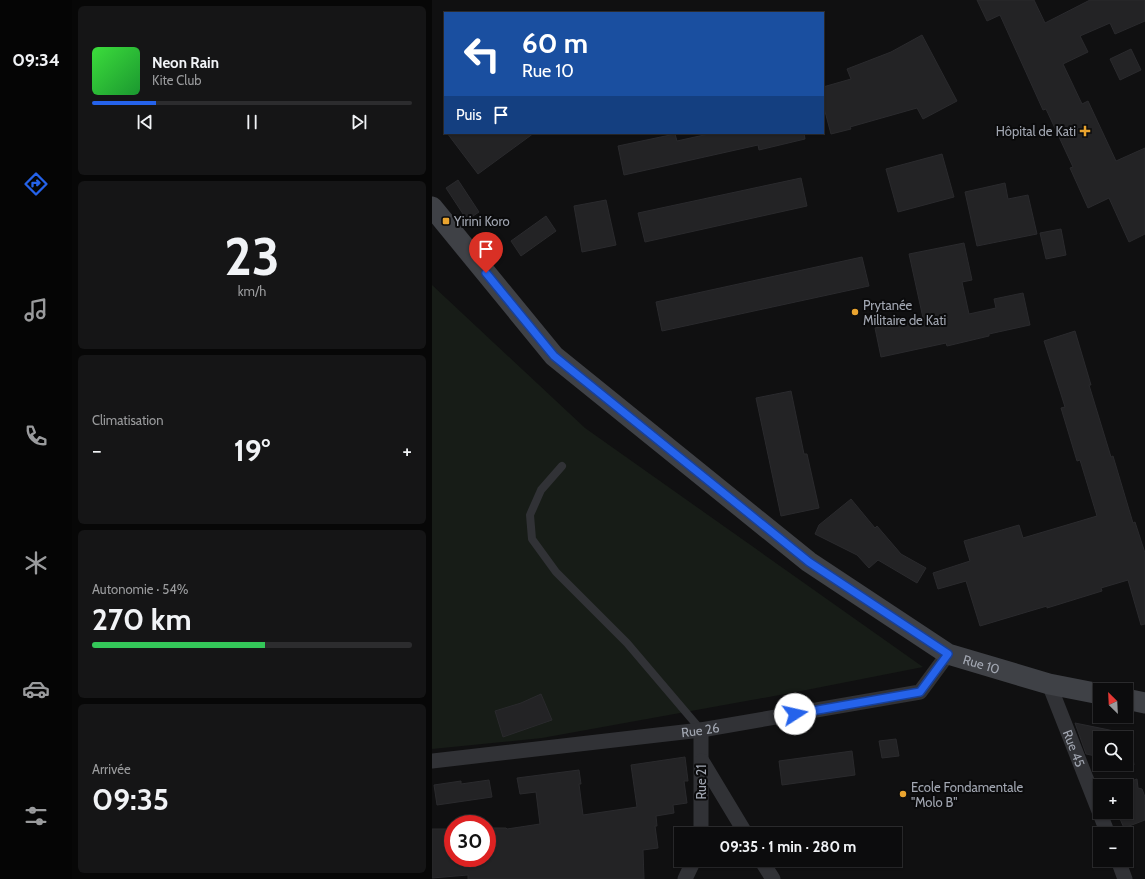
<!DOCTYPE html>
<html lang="fr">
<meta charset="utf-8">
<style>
body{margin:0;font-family:Cabin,sans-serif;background:#151516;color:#f1f3f6;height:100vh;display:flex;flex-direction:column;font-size:15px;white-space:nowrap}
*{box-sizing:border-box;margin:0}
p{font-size:13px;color:#9a9b9d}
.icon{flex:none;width:22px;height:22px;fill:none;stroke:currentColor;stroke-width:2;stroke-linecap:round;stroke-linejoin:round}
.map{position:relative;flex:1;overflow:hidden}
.sheet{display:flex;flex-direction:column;gap:6px;padding:6px;background:#070707;width:360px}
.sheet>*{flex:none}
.top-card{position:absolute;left:12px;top:12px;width:380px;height:122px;border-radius:0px;box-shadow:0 1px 3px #0004,0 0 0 1px #2c2c2e;background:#1a4fa0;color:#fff;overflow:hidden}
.needle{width:26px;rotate:336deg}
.buttons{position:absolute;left:661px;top:683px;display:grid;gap:8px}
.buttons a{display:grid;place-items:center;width:40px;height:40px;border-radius:0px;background:#0c0c0d;box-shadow:0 1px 3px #0004,0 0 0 1px #2c2c2e;font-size:20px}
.speed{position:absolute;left:12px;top:815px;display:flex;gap:8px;font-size:20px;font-weight:700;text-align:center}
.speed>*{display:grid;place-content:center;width:52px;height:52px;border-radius:50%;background:#0c0c0d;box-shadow:0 1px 3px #0004,0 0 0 1px #2c2c2e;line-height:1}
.speed .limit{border:6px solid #d22;background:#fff;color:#111}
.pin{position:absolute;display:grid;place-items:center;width:34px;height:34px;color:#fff;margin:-41px -17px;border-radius:50% 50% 50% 0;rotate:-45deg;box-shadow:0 0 4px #0007}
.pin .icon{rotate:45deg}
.me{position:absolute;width:44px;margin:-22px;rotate:80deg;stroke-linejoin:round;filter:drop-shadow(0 0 3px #0008)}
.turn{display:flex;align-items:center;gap:14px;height:84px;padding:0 12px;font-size:18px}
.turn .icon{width:52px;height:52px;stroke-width:2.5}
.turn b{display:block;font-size:28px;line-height:34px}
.then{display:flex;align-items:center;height:38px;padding:0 12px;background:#0003;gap:8px;font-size:15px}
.big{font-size:30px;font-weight:800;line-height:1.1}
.sheet .tile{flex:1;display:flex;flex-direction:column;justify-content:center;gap:6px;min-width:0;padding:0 14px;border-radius:6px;background:#151516}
.sheet .dial{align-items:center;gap:0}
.dial b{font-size:52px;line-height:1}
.song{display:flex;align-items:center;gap:12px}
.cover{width:48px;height:48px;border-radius:6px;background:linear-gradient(135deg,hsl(120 70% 55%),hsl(130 70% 35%))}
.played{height:4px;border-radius:2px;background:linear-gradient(90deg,#2563eb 20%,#2c2c2e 20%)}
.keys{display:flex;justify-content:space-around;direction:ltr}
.heat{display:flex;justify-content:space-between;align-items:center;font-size:22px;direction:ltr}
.charge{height:6px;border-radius:3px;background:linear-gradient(90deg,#34c759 54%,#2c2c2e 0)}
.trip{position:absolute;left:242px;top:827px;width:228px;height:40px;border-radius:0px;background:#0c0c0d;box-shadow:0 1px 3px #0004,0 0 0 1px #2c2c2e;font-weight:800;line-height:40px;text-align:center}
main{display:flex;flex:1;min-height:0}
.tabs{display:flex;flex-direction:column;width:72px;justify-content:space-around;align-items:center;background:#050505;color:#9a9b9d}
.tabs .icon{width:28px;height:28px}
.tabs .active{color:#2563eb}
.tabs b{font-size:18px;color:#f1f3f6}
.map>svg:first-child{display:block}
.pitch{fill:#171c17}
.building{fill:#232325;stroke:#2a2a2d}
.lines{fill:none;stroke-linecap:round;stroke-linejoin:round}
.lane{stroke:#313236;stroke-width:8}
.street{stroke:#313236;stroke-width:15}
.secondary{stroke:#3f4146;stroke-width:21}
.route-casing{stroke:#184099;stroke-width:10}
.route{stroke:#2563eb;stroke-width:7}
.poi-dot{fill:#eaa42f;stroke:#0b0b0c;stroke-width:1.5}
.labels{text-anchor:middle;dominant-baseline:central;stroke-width:4;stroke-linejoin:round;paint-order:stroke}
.poi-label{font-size:13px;fill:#a2a7b2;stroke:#0b0b0c;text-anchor:start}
.street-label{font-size:13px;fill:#a2a7b2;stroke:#0b0b0c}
</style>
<main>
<nav class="tabs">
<b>09:34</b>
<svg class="icon active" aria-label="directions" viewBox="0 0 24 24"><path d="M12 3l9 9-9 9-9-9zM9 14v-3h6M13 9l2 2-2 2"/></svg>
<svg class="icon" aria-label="music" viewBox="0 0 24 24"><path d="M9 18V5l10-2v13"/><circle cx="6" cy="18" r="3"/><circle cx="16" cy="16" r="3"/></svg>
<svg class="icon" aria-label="phone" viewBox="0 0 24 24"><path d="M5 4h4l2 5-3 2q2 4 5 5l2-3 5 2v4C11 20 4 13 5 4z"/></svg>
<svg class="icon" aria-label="climate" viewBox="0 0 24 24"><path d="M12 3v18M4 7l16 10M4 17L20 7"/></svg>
<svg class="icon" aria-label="car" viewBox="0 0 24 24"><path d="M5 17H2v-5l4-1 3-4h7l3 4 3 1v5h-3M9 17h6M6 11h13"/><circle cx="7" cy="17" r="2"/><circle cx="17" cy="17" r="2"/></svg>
<svg class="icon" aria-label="filters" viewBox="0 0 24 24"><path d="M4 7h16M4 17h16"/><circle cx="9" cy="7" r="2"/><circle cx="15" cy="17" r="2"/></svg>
</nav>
<section class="sheet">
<div class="tile">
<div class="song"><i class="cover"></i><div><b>Neon Rain</b><p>Kite Club</p></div></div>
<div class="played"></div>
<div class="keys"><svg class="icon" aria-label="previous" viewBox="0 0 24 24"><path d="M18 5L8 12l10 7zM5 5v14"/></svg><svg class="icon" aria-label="pause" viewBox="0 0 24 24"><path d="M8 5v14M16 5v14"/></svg><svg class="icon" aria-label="next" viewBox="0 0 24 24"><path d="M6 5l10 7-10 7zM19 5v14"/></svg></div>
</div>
<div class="tile dial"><b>23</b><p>km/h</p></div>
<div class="tile"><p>Climatisation</p>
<div class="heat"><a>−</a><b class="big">19°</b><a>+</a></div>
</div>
<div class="tile"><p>Autonomie · 54%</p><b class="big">270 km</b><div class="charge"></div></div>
<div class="tile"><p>Arrivée</p><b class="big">09:35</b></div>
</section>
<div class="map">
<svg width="713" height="879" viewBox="0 0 713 879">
<rect width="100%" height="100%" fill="#101011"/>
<path class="pitch" d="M0 285 153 428 491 667 364 692 110 738 0 749Z"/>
<path class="building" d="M545 0H602L613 23 658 0H713V21L683 34 678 23 648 36 656 52 631 64 650 104 656 101 684 161 713 148V234L697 242 677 198 656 208 638 168 641 167 614 109 611 110 568 15 555 21Z
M490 35 525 101 491 119 485 108 418 127 419 129 399 134 391 104V87L419 79 415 69 459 52Z
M699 49 709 70 688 80 678 59Z
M15 133H102L46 174Z
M281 133H372L373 139 327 150 326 145 192 175 186 146 243 134 245 141Z
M510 154 522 197 466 212 454 169Z
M369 178 375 206 213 242 206 213Z
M26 180 47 212 35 220 14 188Z
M573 183 576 199 596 195 605 234 545 246 533 192Z
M174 200 184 245 150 252 142 206Z
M114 216 124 231 89 256 79 241Z
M629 229 634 255 614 259 608 233Z
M532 243 540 280 530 282 537 314 564 308 562 299 591 293 598 325 557 334V336L515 346 514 343 449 357 443 328 491 318 477 254Z
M430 257 437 286 230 331 224 302Z
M643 331 659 385H657L679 457 681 456 701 523 703 522 713 553V624L709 625 696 580 669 588 670 591 615 608V606L548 626 534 581 506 589 501 573 538 561 532 541 587 525 591 538 665 516 648 460 645 461 629 408 633 407 612 341Z
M359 391 372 454H375L387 508 349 516 324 398Z
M419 499 443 528 445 526 469 554 494 568 485 583 446 560 437 568 425 555 383 534 387 525Z
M109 694 120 720 71 737 63 711 89 703Z
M643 723 697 734 702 765 694 763V738H668V757L654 754Z
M464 739 467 756 450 758 447 741Z
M420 751 423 775 350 785 347 761Z
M253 757 256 781H252L255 803 241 805 242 813 224 816 225 826H223L226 848 211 850 212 879H36V875L0 878V829H21V858H55V828H74L75 829 108 824 104 792 88 794 85 778 147 770 149 784H147L151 815 205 807 199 765Z
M705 779 706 788 710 789 713 797V820L692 828 685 812H694V786H687Z
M57 780 60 797 5 805 2 785 29 781V784Z"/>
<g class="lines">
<path class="lane" d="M130 466 109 490 98 515 100 539 124 572 195 643 269 730"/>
<g class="street">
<path id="s1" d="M617 684 676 834"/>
<path d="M269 730V834"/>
<path id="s2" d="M0 761 269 730 488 692 516 654"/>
<path d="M270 761 314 834"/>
<path d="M329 860 341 879"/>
<path d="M686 860 693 879"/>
<path d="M253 879 262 860"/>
</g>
<g class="secondary">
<path id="s3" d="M0 207 122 356 377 562 516 654 617 684 668 694"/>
<path d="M694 699 713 703"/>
</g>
</g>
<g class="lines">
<defs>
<path id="route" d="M54 273 122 356 377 562 516 654 488 692 363 714"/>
</defs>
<use href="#route" class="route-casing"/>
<use href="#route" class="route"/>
</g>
<g class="poi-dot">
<path d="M651 125h4v4h4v4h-4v4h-4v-4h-4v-4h4z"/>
<rect x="10" y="217" width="8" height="8" rx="2"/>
<circle cx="423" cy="312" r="4"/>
<circle cx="471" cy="794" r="4"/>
</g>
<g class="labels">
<g class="poi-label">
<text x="644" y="131" text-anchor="end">Hôpital de Kati</text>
<text x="22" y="221">Yirini Koro</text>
<text x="431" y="305">Prytanée<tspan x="431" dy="15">Militaire de Kati</tspan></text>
<text x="479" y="787">Ecole Fondamentale<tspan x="479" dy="15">"Molo B"</tspan></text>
</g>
<g class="street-label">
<text stroke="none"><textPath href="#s3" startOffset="722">Rue 10</textPath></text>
<text stroke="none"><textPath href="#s2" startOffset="270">Rue 26</textPath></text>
<text stroke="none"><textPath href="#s1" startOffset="69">Rue 45</textPath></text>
<text transform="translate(269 782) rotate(-90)">Rue 21</text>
</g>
</g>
</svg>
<div class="buttons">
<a><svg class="needle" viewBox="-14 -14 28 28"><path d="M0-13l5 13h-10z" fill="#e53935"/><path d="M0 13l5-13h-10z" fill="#9a9b9d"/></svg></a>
<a><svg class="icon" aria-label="search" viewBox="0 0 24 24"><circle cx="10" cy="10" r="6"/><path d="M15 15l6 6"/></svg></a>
<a>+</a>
<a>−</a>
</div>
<div class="speed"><div class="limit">30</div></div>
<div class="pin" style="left:54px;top:273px;background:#d93025"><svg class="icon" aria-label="arrive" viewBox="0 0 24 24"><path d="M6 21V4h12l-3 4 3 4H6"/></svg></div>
<svg class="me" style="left:363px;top:714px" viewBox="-20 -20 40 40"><circle r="19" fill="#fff"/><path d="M0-13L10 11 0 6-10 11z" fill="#2563eb"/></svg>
<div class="trip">09:35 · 1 min · 280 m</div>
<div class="top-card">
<div class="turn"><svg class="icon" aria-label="left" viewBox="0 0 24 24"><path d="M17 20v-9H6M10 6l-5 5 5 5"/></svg><div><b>60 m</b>Rue 10</div></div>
<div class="then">Puis<svg class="icon" aria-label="arrive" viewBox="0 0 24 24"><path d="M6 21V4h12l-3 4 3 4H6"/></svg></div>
</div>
</div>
</main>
